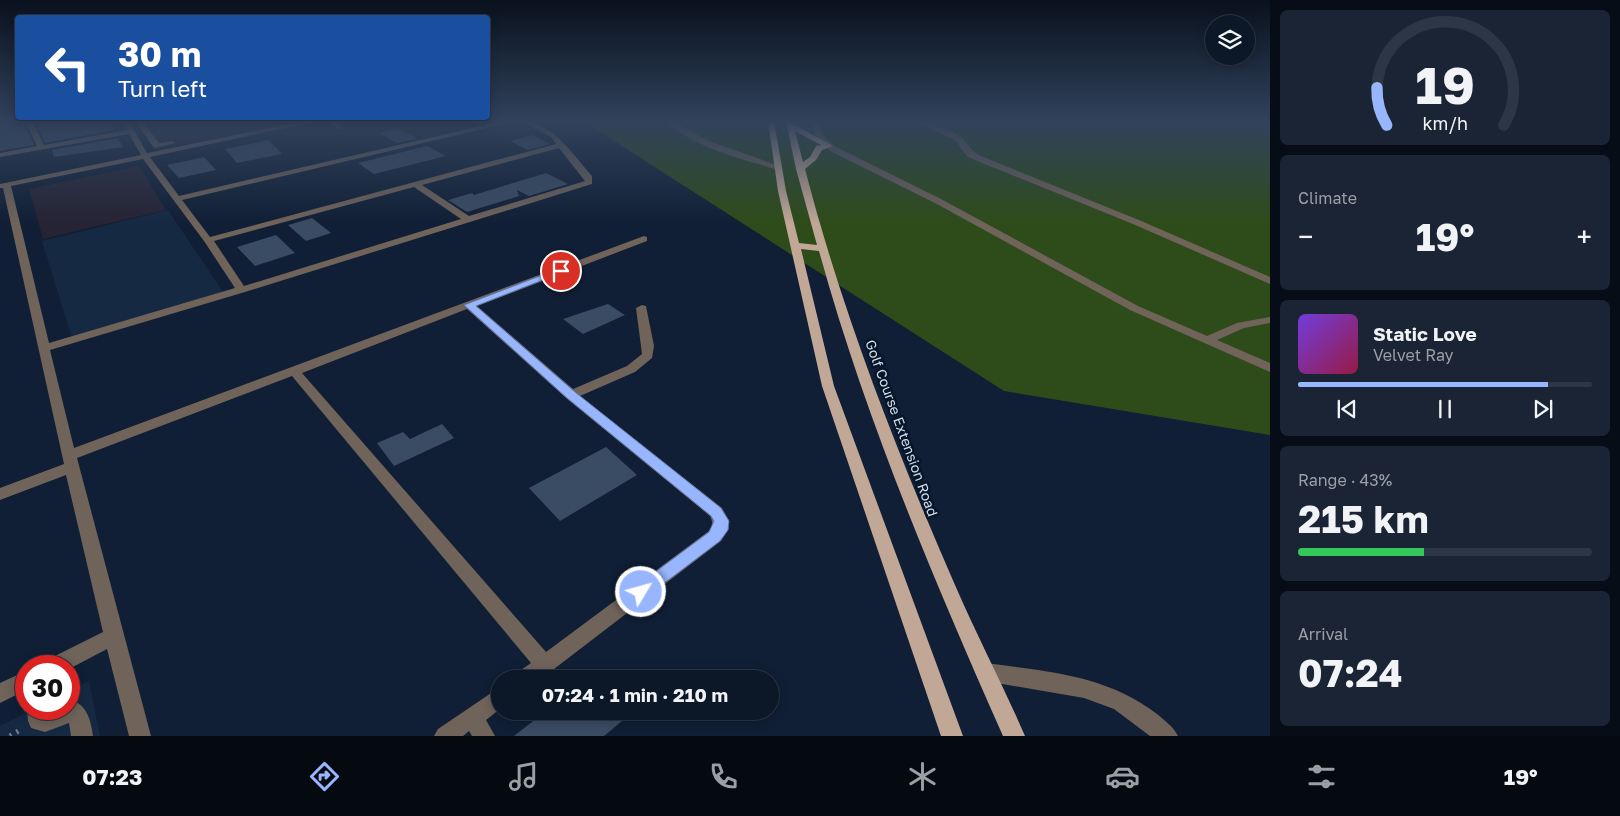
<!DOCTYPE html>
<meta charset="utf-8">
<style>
body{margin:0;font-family:"Golos Text",sans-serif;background:#1a2434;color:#f1f3f6;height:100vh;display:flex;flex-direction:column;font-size:19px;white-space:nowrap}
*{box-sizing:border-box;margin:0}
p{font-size:16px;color:#9a9fa8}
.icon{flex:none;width:28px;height:28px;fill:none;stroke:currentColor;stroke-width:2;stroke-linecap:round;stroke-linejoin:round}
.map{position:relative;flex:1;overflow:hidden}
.sheet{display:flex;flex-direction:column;gap:10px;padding:10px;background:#070d16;width:350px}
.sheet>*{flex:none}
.guide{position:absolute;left:15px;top:15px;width:475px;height:105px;border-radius:5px;box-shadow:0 2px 12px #0003,0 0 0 1px #2c3645;background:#1a4fa0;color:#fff;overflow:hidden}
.buttons{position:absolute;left:1205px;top:15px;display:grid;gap:10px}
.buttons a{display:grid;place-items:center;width:50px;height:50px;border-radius:50%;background:#0c1728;box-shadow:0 2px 12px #0003,0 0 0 1px #2c3645;font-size:25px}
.speed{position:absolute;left:15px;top:655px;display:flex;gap:10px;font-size:25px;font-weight:700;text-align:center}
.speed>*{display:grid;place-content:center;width:65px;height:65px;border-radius:50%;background:#0c1728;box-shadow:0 2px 12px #0003,0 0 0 1px #2c3645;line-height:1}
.speed .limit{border:8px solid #d22;background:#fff;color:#111}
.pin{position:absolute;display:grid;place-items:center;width:42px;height:42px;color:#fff;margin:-21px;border:2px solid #fff;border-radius:50%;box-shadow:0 1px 5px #0007}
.me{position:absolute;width:55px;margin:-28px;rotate:53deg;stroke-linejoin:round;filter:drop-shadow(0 0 4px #0008)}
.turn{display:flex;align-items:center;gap:18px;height:105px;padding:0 20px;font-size:22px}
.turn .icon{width:65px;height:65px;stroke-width:2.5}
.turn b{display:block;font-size:35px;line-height:42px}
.big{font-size:38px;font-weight:700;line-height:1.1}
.sheet .card{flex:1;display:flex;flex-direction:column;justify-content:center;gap:8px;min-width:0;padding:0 18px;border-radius:8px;background:#1a2434}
.sheet .dial{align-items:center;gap:0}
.dial svg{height:130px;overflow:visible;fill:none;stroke:#2c3645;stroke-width:7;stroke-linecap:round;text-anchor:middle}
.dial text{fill:#f1f3f6;stroke:none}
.song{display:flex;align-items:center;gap:15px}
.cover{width:60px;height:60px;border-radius:8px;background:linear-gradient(135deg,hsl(260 70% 55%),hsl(340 70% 35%))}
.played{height:5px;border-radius:2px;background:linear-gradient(90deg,#97b6fd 85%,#2c3645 85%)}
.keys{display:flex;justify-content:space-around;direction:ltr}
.heat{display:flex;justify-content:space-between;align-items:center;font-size:28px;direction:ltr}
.charge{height:8px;border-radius:4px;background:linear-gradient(90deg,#34c759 43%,#2c3645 0)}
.trip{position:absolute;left:491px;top:670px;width:288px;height:50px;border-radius:25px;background:#0c1728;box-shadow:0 2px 12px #0003,0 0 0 1px #2c3645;font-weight:700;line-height:50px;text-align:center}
.dock{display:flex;height:80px;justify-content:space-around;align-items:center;background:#050910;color:#9a9fa8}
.dock .icon{width:35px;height:35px}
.dock .selected{color:#97b6fd}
.dock b{font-size:22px;color:#f1f3f6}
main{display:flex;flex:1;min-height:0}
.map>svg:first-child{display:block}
.built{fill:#162943}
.education{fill:#262334}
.forest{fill:#2e4c19}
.building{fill:#3a4b64}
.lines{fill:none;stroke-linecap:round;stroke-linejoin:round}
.path-far1{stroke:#748193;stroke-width:2;stroke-dasharray:0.5 2.5;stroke-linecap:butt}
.path{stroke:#748193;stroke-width:5;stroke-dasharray:2 5.5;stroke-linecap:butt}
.minor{fill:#6f635a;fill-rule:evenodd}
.major{fill:#c1a795;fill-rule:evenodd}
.route{fill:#97b6fd;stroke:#6276a4}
.labels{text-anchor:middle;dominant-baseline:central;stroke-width:5;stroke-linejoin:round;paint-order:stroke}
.street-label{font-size:14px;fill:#d2ddeb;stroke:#07162a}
</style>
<main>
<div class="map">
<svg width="1270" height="736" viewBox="0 0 1270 736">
<rect width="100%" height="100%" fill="#101f35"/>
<path class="built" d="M168 210 223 292 72 338 42 241Z
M89 681 100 736H0V726L34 709H69V691Z"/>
<path class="education" d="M135 121H300L155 150Z
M139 166 166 210 43 239 29 189Z"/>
<path class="forest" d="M583 121H1270V435L1004 391Z"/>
<path class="building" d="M17 121 18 125 24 124 34 145 0 151V123Z
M36 121H111L115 130 45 143Z
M399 128 417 139 397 143 379 133Z
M532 135 550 144 528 150 510 141Z
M118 138 123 147 54 157 52 150Z
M269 140 282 154 237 163 225 149Z
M427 146 446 156 374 174 358 163Z
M204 157 216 170 179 178 167 165Z
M546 173 568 184 529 196 517 190 519 196 467 212 448 200 472 193 474 195Z
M312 218 331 233 306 241 288 225Z
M276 235 295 253 255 266 237 247Z
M608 304 625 315 583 334 563 319Z
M442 424 454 438 394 466 377 443 403 432 410 439Z
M606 447 637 475 560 521 529 488Z
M546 711H634L604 736H514Z"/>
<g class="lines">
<path class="path-far1" d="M699 124 739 125"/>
<path class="path" d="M10 736 22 729"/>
<path class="minor" d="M25 121H32L44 145 127 130 122 121H129L147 153 303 121H318L150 157 179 196 502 121H516L182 200 210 237 556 144 551 137 520 121C553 121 572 154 592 176V184L245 292 50 350 74 448 644 236 647 237V241L477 306 573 389 627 366 642 354 636 308 642 305 646 306 654 346 652 358 635 372 580 396 722 508 729 521 728 530 721 541 541 679H515L518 672 531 663 292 376 77 458 151 736H129L107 649 69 669V666H44L47 660 103 632 66 475 0 500V488L64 464 3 188H0V184L141 155 129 134 0 157V153L37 146ZM559 148 585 181 469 216 422 185ZM143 159 204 241 235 288 49 343 11 186ZM414 187 461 219 244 286 214 241ZM467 309 566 398 710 516C713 522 713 526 709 531L546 652 302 373Z
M135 121H142L159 143 172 141 176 143 154 148Z
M327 121H335L343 128 338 129Z
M664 121H672L709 141 782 167 775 169C738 158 694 147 664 121Z
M814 121H820C819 134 827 139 836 147L941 199 1138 306 1207 336 1237 323 1270 317V323L1244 328 1217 340 1270 363V372L1130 310 935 203 830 151 815 135 813 128Z
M913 121C924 121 953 130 961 137 969 144 971 152 981 156L1139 220 1270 277V284L1133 224 975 160 967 156 955 140Z
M985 663C1046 671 1107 675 1157 714 1165 721 1173 726 1178 736H1150L1114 709 1084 698 985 681 978 679 975 672 978 665Z
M26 671V690L0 703V683Z
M500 687V709L486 720 495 736H472L469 731 463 736H434L438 729Z
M74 701C88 707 91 722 93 736H71L69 723 45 732 31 728 28 721 27 709H47V711L69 709V703Z"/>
<path class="major" d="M768 121H774L786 191 799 243 817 245 796 169 786 121H792L793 124 833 146 822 150 816 160 805 169C842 312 896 450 955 585 977 636 1003 685 1025 736H1003C933 578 865 418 819 251L801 249 834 386 963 736H941L822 386 778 191ZM795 131 821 145 816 146 810 157 803 162Z"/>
</g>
<linearGradient id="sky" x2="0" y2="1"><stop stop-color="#09111d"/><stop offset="0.54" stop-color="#31425c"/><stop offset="1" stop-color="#31425c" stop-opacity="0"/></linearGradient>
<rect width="1270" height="224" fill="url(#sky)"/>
<path class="route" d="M558 269 566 271 476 306 575 392 721 508 729 521 728 530 720 541 646 597 641 599 635 597 633 592 635 587 709 532 714 521 711 516 567 398 464 305Z"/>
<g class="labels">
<g class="street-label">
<text transform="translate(902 428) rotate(70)">Golf Course Extension Road</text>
</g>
</g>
</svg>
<div class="buttons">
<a><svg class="icon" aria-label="layers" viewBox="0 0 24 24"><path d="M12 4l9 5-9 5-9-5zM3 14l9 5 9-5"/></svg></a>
</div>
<div class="speed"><div class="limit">30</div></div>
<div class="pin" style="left:561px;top:271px;background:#d93025"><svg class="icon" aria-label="arrive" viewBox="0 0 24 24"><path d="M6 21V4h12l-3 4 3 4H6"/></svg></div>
<svg class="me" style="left:641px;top:592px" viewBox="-20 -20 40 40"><circle r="17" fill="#97b6fd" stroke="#fff" stroke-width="3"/><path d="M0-11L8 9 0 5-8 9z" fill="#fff"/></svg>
<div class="trip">07:24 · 1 min · 210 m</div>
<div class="guide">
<div class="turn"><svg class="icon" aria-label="left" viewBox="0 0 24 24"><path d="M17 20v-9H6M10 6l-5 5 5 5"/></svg><div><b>30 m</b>Turn left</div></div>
</div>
</div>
<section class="sheet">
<div class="card dial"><svg viewBox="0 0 100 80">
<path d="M14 69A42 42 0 1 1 86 69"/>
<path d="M14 69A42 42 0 0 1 8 46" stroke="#97b6fd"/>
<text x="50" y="56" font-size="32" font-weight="700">19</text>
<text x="50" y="72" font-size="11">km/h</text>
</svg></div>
<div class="card"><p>Climate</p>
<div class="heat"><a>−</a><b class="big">19°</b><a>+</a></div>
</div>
<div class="card">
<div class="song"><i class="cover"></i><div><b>Static Love</b><p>Velvet Ray</p></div></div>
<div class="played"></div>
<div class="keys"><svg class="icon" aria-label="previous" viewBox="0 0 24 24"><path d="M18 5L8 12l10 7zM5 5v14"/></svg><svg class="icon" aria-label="pause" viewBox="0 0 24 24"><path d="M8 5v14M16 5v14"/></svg><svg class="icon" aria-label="next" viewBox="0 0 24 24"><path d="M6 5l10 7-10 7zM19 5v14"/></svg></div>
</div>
<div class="card"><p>Range · 43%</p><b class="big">215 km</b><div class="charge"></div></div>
<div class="card"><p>Arrival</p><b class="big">07:24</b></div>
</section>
</main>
<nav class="dock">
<b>07:23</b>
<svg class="icon selected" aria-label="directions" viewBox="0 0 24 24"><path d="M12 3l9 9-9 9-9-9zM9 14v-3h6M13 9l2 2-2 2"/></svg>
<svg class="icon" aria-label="music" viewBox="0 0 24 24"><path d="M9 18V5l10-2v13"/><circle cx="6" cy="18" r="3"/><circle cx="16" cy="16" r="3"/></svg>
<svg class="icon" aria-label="phone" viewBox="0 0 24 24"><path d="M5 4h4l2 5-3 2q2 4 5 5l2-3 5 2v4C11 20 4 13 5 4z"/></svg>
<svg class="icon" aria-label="climate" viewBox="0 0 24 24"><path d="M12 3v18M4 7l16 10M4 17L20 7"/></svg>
<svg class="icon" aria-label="car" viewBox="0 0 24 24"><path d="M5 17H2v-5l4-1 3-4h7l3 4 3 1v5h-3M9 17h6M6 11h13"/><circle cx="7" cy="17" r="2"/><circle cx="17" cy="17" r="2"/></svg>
<svg class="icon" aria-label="filters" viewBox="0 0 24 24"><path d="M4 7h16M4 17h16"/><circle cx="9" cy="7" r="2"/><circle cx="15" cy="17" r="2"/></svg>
<b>19°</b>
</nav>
